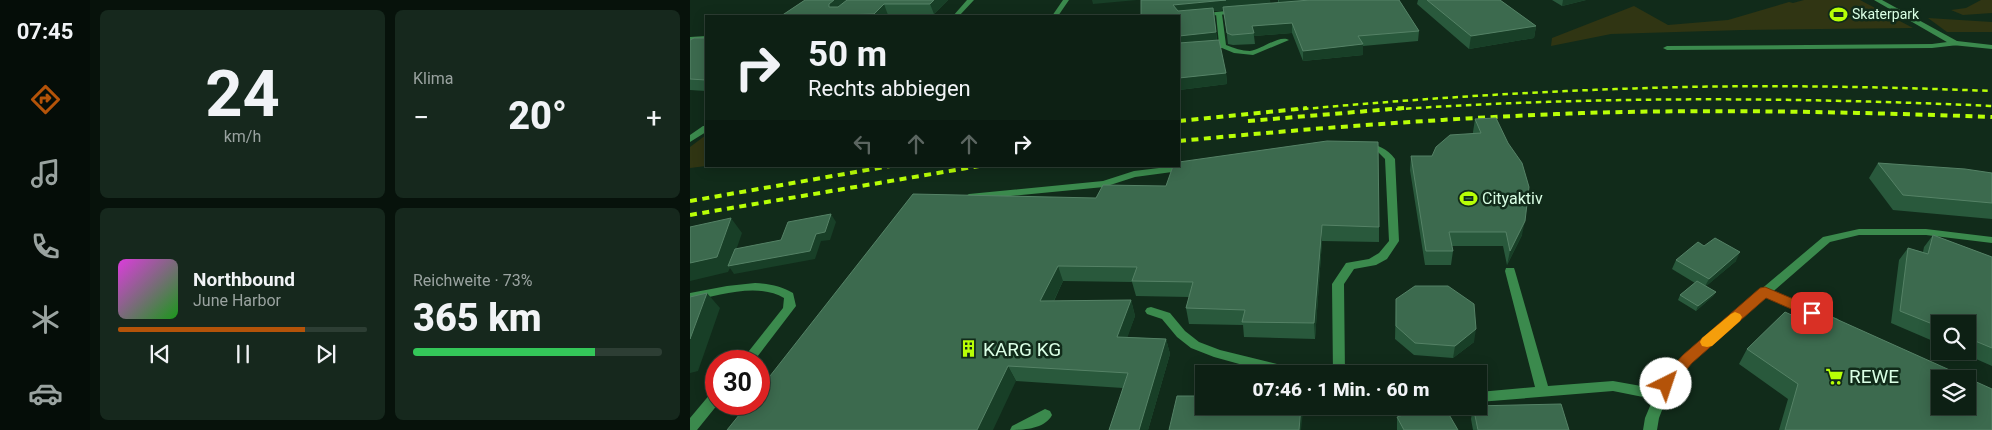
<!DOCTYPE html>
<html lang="de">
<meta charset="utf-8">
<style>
body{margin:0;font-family:Roboto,sans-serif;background:#16281d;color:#f1f3f6;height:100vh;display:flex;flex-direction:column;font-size:19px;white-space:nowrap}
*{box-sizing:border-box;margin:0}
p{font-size:16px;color:#9aa3a0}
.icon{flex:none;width:28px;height:28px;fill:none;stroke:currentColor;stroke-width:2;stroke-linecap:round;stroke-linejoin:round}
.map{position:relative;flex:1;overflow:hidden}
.sheet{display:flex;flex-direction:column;gap:10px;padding:10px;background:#07120b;width:600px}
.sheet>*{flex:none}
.top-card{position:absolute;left:15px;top:15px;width:475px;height:152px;border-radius:0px;box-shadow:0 2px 12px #0003,0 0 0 1px #2d3e34;background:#0d2014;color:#f1f3f6;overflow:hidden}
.tools{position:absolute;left:1241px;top:315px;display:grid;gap:10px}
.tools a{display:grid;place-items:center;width:45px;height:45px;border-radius:0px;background:#0d2014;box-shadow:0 2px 12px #0003,0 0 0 1px #2d3e34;font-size:25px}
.speed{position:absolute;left:15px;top:350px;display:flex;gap:10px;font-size:25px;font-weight:700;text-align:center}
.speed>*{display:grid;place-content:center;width:65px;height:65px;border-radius:50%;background:#0d2014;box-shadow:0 2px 12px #0003,0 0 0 1px #2d3e34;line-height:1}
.speed .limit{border:8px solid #d22;background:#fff;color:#111}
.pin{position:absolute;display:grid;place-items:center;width:42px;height:42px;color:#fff;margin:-21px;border-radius:10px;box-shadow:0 2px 8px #0006}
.me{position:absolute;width:55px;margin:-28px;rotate:41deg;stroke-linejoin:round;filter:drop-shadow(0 0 4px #0008)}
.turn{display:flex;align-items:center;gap:18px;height:105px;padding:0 20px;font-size:22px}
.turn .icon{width:65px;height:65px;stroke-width:2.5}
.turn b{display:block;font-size:35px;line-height:42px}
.lanes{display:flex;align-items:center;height:48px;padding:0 20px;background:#0003;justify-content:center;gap:25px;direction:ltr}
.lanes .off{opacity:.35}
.big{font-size:38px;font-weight:800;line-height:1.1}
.sheet .card{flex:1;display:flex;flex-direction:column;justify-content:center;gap:8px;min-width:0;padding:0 18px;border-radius:8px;background:#16281d}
.sheet .dial{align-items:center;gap:0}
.dial b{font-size:65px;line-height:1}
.song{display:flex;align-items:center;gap:15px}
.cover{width:60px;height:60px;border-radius:8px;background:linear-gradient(135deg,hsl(300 70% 55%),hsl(120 70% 35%))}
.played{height:5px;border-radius:2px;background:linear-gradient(90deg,#b45309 75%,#2d3e34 75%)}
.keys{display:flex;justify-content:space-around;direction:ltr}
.heat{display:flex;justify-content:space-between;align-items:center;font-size:28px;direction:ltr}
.charge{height:8px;border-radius:4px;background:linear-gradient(90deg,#34c759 73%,#2d3e34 0)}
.sheet .tiles{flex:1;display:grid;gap:10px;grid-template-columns:repeat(2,1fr)}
.trip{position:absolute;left:505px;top:365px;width:292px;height:50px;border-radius:0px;background:#0d2014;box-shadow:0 2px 12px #0003,0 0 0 1px #2d3e34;font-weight:800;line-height:50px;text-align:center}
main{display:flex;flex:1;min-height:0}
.tab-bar{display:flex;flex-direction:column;width:90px;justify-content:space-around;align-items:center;background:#050d08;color:#9aa3a0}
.tab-bar .icon{width:35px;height:35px}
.tab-bar .selected{color:#b45309}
.tab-bar b{font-size:22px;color:#f1f3f6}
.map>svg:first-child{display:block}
.green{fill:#303513}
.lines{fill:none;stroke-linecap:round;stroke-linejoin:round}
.service{fill:#3b8a4d;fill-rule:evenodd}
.minor{fill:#3b8a4d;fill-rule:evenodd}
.rail-far1{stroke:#b8ff06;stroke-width:2.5;stroke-dasharray:5.5 4.5;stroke-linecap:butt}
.rail{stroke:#b8ff06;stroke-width:4;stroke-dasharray:7 5.5;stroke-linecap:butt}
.wall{fill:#29593c}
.shaded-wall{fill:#183f27}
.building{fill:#3c6a4e;stroke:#558266;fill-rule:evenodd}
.route{fill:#b45309;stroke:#753606}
.slow{fill:#f59e0b}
.labels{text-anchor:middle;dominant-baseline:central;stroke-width:5;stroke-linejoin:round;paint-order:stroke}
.far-poi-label{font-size:14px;fill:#daffe5;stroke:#112b1a;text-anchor:start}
.poi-label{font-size:16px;fill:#daffe5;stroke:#112b1a;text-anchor:start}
.near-poi-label{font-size:19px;fill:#daffe5;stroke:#112b1a;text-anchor:start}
</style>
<main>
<nav class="tab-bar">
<b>07:45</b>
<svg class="icon selected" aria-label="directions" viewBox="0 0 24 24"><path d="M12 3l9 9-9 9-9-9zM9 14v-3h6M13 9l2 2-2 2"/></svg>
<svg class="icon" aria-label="music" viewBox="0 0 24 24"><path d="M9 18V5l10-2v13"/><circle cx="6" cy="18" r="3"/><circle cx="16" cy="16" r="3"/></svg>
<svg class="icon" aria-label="phone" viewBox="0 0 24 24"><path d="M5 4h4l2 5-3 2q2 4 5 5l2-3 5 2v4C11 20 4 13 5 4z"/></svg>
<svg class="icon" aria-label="climate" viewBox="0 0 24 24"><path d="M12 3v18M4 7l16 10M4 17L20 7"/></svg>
<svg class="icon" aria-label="car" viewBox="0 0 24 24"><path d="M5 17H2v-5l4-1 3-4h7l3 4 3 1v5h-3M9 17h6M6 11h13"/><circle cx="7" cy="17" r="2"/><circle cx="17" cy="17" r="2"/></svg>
</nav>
<section class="sheet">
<div class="tiles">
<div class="card dial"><b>24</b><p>km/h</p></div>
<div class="card"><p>Klima</p>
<div class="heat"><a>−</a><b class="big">20°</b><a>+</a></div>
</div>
<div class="card">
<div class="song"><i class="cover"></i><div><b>Northbound</b><p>June Harbor</p></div></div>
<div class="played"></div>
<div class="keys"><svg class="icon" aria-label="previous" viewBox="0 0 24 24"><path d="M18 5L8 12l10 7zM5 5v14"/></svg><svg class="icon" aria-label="pause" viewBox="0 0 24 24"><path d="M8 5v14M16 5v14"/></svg><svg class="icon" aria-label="next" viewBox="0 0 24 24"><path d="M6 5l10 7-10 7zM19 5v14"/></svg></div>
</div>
<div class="card"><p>Reichweite · 73%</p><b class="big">365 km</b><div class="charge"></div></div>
</div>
</section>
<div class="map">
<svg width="1302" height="430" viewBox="0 0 1302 430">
<rect width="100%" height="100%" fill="#112b1a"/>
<path class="green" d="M1114 0H1170L1187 9 1145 19 1149 20 1189 10 1223 28 1052 30 921 34 861 46 862 38 944 6 978 25 1038 20 1099 2 1103 3Z
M1291 0H1302V13L1273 15 1261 10 1276 8Z
M1238 18 1302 22V32H1257Z
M16 135V166L0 168V147Z"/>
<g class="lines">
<path class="service" d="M373 0H379L368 16H362Z
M529 12 532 14 536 45C544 48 552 51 560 51 571 50 590 34 599 40L563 55 544 53 532 48 514 49V45L529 44 526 14Z
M1265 41H1268V45L1242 48 977 50 973 48 977 46 1242 44Z
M13 126H16V132L0 142V135Z
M675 143C688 145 697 148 705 159L709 241 697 259 686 265 664 269 654 284 655 374H643L642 284 656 263 679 259 689 253 699 241 695 159 687 151 672 148 671 146Z
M494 165 497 166 499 168 497 170 445 177 414 187 279 200 274 197 279 194 413 181 444 171Z
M65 283C80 284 91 286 103 293L106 306 64 361H51L93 308 94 298C67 282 28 296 0 301V293L37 286Z
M1075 288 1148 319 1150 322 1148 325 1144 326 1140 325 1071 295 1069 292 1071 289Z
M461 307 480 313 495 331 509 342 530 350 607 369 611 370 613 374H586L524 357 501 348 487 337 472 319 457 314 455 311 457 308Z
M26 392V404H28L7 430H0V418L21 393Z
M355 409 360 411 362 415C355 429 333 430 320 430L322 426Z"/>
<path class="minor" d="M277 0H284L269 16H263Z
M1184 0H1192L1267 41 1302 45V49L1262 45Z
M546 10 549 12 548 13 489 19V16H486Z
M16 36V40L0 41V37Z
M1169 229H1236L1302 237V243L1236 235H1169L1140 242 1001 363 981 387 969 418 967 430H953L955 418 963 399 923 391 789 402V392L845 387 815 271 816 268H824L825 271 858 386 923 381 968 389 971 380 993 355 1133 237Z"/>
<path class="rail-far1" d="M603 110C733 98 864 90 995 87 1098 85 1200 87 1302 91
M696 110C898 96 1100 97 1302 106"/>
<path class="rail" d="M489 121 617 108
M558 121 714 108
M489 141C623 128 758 118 893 113 1029 109 1166 112 1302 117
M0 201 200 166
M0 215 289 166"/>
</g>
<path class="wall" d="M115 0H258L244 14 198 15 197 16H91Z
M588 0H709L729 31 728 41 673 46V55L613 61 602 33 564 36 565 44 543 45 538 44 534 10 524 11 527 40 536 73 537 84 489 90V16H451L588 3Z
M728 0H810L846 26 844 38 779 49 727 4Z
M862 0H896L872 6Z
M16 38V91L0 90V40Z
M806 118 832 235 817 265 813 246H762L763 251 761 265H735L720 170 721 156H742L783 133V132L785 119Z
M1188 163 1302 173V219L1203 210 1179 178Z
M223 194 689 227V242L632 241 625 339 554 337 553 325 499 324 496 308 499 297 446 296 442 282 373 281 364 301 441 300 445 316 437 337 476 339 480 354 458 430H419L433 388 326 381Z
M1243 235 1302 257V366L1268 351H1278V324H1250V344L1201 323 1209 260 1218 248 1233 252 1234 247Z
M1014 246 1046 261 1016 286 1026 292 1023 296 1006 311 988 300 990 295 1005 283 982 269 986 260Z
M706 299 784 342 763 358 724 355 705 339Z
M1135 314 1302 430H1089L1098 399 1049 364 1057 349 1127 327Z
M783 406 879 430H783L781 419Z
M707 417 768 430H707Z"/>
<path class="shaded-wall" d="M144 0H162L144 16 139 7V4Z
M244 0H258L244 14 240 4Z
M402 0H447L403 4Z
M536 0H580L581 6 524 11 527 42 489 46V36L483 5Z
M589 0H648L589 5Z
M873 0H896L872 6Z
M194 4 198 15 197 16H185L184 14Z
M602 23V33L564 36 562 26Z
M846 26 844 38 779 49 781 36Z
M673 44V55L613 61V51Z
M536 73 537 84 489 90V78Z
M141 214 146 222 140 240 131 241 125 259 44 274 40 268 38 272 0 281V263L41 218 52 233 41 265 126 234Z
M835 221 832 235 817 265 820 251Z
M632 225V241L625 339 624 323Z
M1050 252 1046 261 1014 288 1019 279Z
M368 266 373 281 356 317 350 301Z
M1026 292 1023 296 1006 311 1008 306Z
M17 293 30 308 8 371 0 373V339Z
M441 300 445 316 432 353 427 337Z
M786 329 784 342 763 358 765 346Z
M476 339 480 354 458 430H449Z
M318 366 326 381 303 430H287Z
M611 406H612L613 412 611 430H609Z"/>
<path class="building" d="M115 0H144L139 4V7H148L157 0H244L240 4H194L184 14 150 15 148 16H91Z
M451 0H536L483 5 488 11 523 8 526 32 489 36V16H451Z
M620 0H709L729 31 668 36 673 44 613 51 602 23 562 26 564 33 542 35 537 33 533 7Z
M737 0H810L846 26 781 36Z
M4 38H16V80L0 79V40Z
M529 40 536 73 489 78V43Z
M806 118 818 143 832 163 839 187 835 221 820 251 816 232H759L763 251H736L721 156H742L746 147 760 135 791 133 785 119Z
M637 141 688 142 689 227 632 225 624 323 552 322 555 310 496 308 503 282 442 281 447 267 368 266 350 301 441 300 427 337 476 339 449 430H419L438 373 318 366 287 430H37L58 404H69V390L223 194 406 198 413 185 476 186 483 166H489V162Z
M1188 163 1275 169 1302 173V203L1213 195Z
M141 214 135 232 126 234 120 251 38 266 45 249 91 240 98 222Z
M41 218 27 257 0 263V227Z
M1243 235 1302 257V348L1278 338V324H1250V327L1210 311 1218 248 1238 254Z
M1025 238 1050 252 1019 279 986 260 1008 242 1014 246Z
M1007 281 1026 292 1008 306 990 295Z
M725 286H758L784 304 786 329 765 346 725 343 706 326V299Z
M17 293 0 339V297Z
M1095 312 1130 328 1135 314 1302 389V430H1095L1108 384 1057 349ZM1250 379H1278V406H1250Z
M487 396H514V406H611L609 430H479Z
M871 404 879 430H788L783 406Z
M738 406H754L768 430H714L707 417Z"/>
<path class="route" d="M1075 287 1127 309 1129 313 1127 316 1122 318 1076 298 1002 363 981 388 976 390 971 388 969 384 971 379 993 355 1070 288Z"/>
<path class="slow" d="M1045 312 1050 314 1052 317 1050 321 1022 346 1017 347 1012 346 1010 342 1012 338 1041 314Z"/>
<defs>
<symbol id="stadium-bare" viewBox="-9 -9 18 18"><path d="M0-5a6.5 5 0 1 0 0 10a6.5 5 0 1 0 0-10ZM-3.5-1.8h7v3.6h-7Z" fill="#b8ff06" stroke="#112b1a" stroke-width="2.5" paint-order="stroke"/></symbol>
<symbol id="building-bare" viewBox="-9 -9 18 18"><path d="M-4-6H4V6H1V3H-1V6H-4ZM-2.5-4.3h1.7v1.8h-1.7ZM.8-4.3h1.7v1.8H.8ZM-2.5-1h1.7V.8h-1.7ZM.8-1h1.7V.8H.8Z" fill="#b8ff06" stroke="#112b1a" stroke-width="2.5" paint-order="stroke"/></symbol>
<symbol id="supermarket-bare" viewBox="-9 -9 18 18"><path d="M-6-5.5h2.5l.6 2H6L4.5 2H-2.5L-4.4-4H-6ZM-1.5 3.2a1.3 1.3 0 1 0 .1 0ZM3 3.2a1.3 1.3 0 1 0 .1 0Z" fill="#b8ff06" stroke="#112b1a" stroke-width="2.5" paint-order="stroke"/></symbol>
</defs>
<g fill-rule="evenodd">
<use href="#stadium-bare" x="1136" y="2" width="25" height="25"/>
<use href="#stadium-bare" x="766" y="186" width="25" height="25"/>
<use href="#building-bare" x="266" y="336" width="25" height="25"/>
<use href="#supermarket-bare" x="1132" y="364" width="25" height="25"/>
</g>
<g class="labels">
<g class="far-poi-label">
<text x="1162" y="14">Skaterpark</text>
</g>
<g class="poi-label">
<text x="792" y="198">Cityaktiv</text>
</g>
<g class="near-poi-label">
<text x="293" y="349">KARG KG</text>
<text x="1159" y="376">REWE</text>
</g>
</g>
</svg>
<div class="tools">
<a><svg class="icon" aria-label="search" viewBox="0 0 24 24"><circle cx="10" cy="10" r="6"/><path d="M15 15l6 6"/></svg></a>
<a><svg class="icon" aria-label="layers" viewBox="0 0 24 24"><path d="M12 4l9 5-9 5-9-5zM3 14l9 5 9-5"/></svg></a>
</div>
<div class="speed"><div class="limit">30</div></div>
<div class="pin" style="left:1122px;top:313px;background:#d93025"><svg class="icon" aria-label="arrive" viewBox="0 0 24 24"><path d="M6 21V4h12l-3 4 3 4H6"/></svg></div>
<svg class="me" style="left:976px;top:384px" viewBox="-20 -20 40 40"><circle r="19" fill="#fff"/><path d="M0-13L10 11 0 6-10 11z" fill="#b45309"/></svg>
<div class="trip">07:46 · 1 Min. · 60 m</div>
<div class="top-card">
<div class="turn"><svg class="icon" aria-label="right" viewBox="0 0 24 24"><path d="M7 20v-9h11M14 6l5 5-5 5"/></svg><div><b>50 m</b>Rechts abbiegen</div></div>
<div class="lanes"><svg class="icon off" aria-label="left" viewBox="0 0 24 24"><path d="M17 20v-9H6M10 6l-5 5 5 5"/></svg><svg class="icon off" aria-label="ahead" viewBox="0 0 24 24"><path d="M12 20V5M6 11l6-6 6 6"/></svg><svg class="icon off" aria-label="ahead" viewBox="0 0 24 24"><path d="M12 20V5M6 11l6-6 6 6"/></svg><svg class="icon" aria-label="right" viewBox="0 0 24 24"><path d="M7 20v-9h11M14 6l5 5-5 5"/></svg></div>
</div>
</div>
</main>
